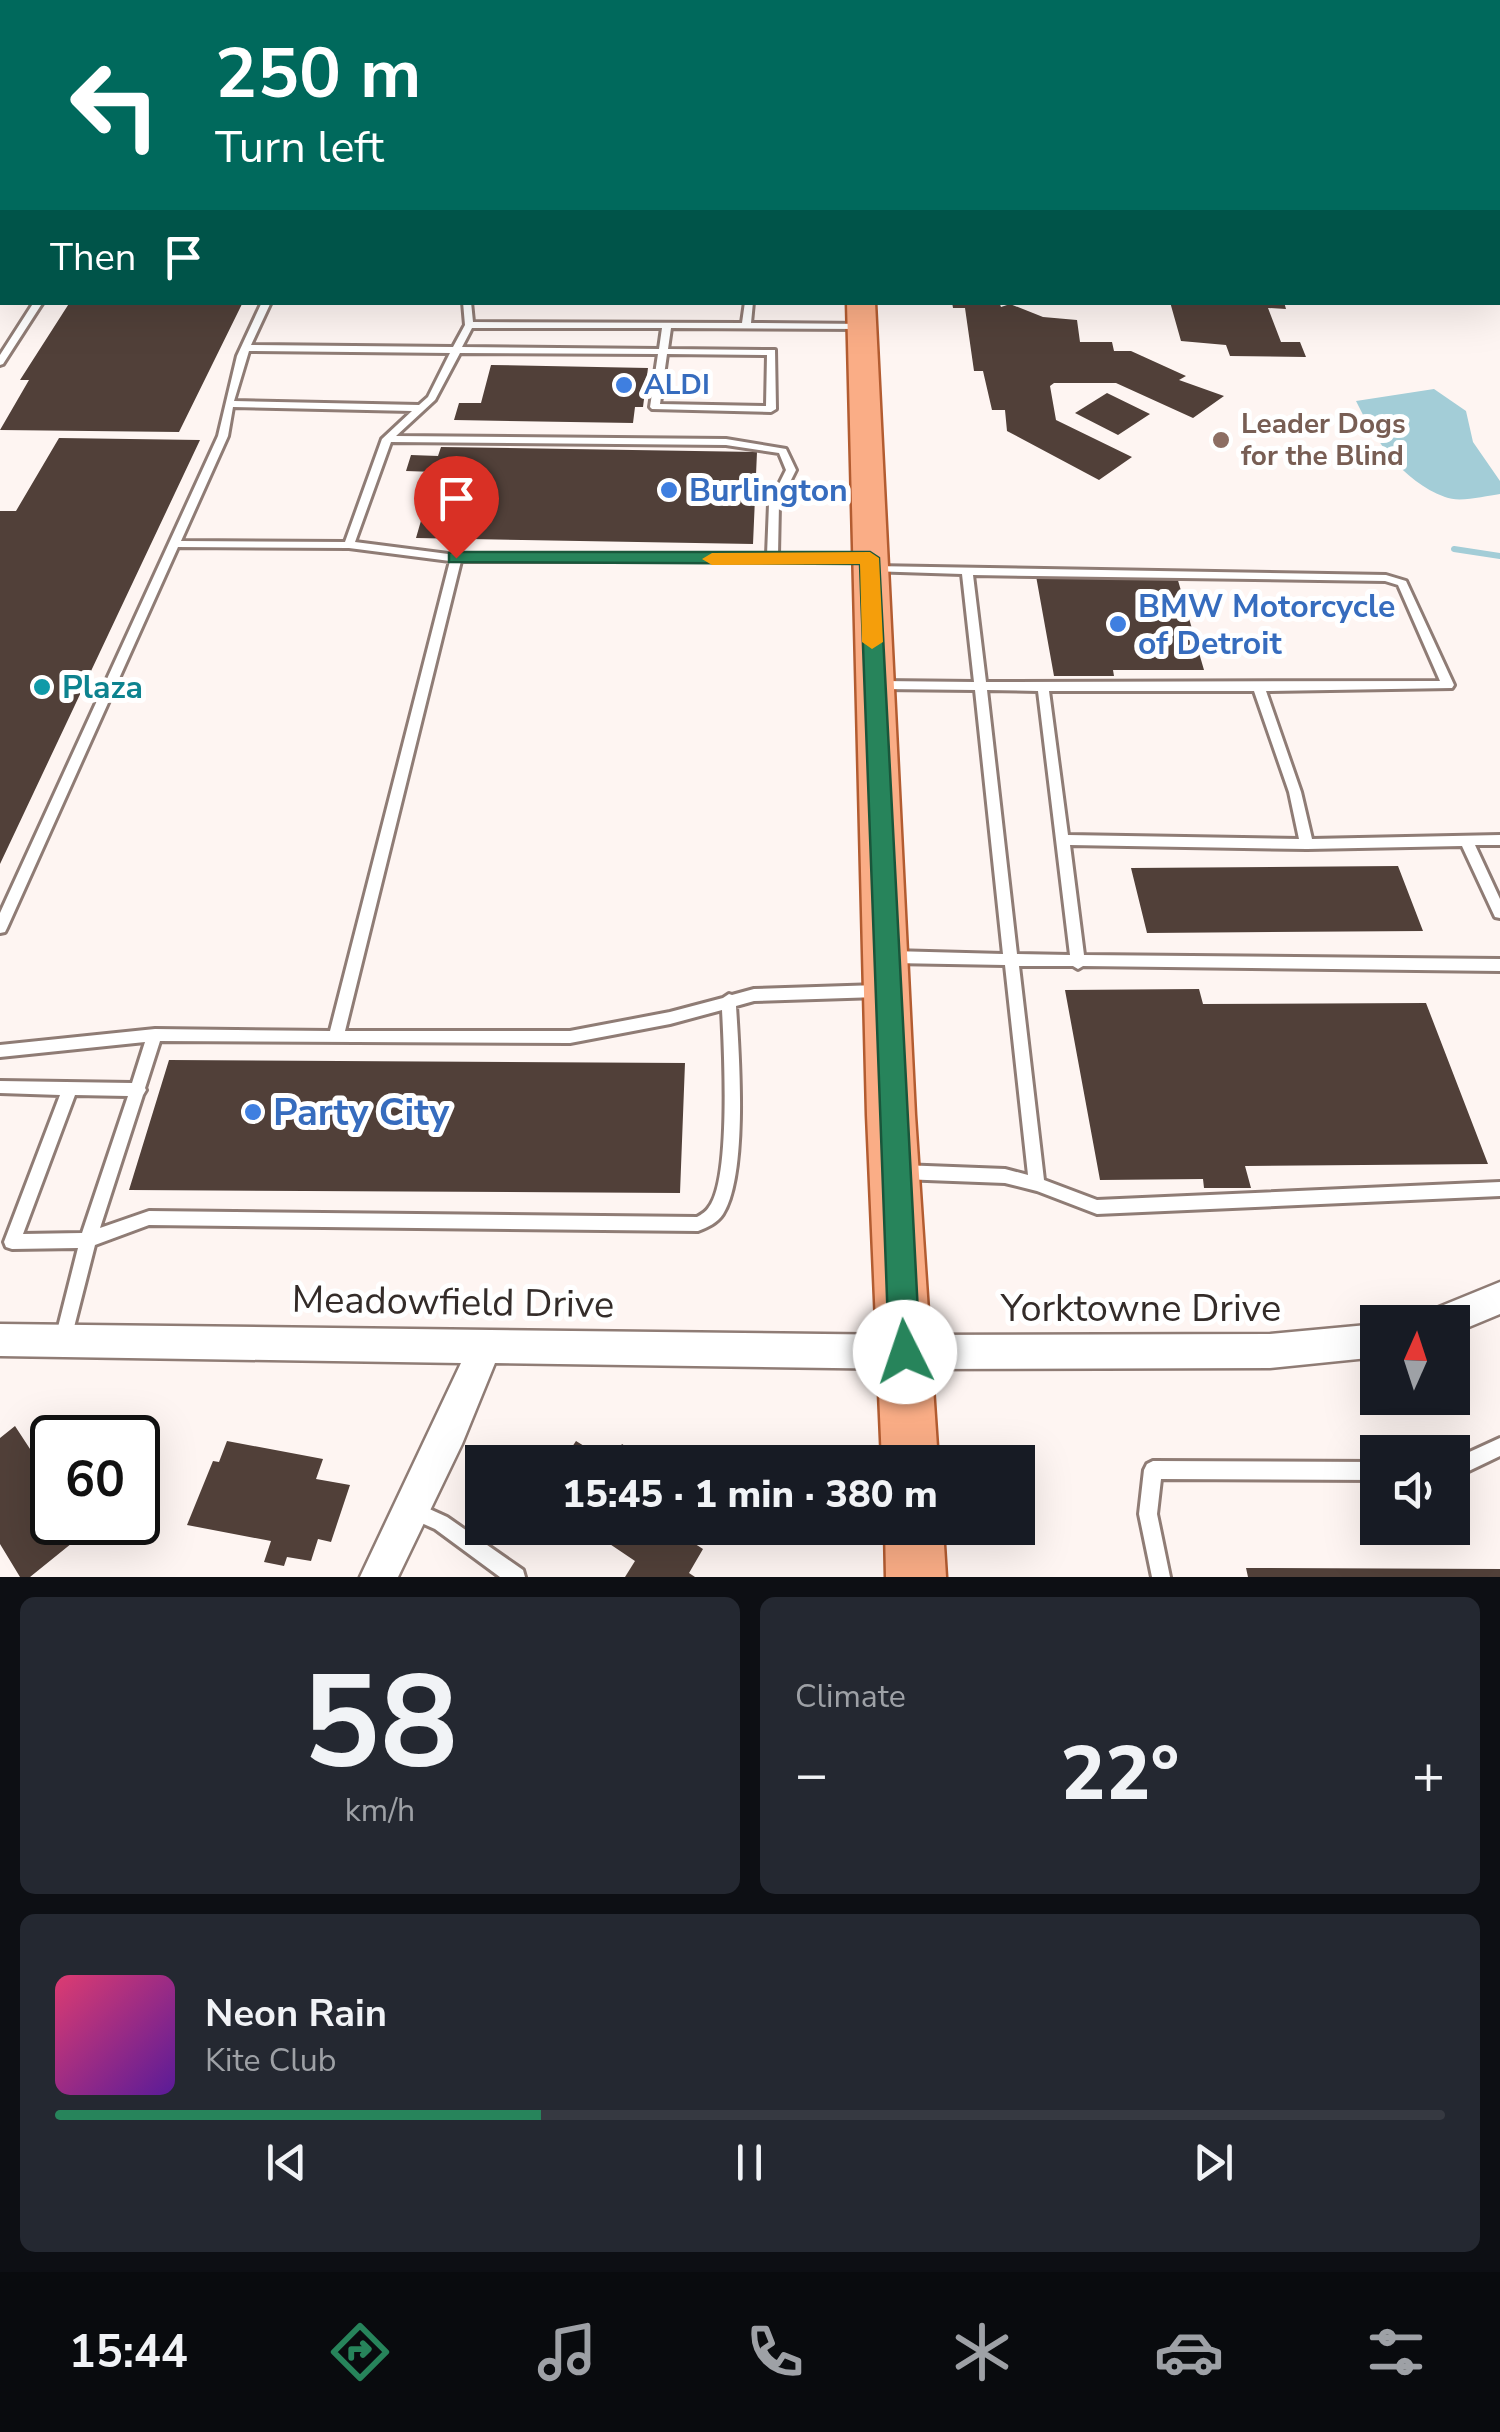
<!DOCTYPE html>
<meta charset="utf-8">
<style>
body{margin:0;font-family:"Nunito Sans",sans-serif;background:#242831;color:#f1f3f6;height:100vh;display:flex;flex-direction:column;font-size:38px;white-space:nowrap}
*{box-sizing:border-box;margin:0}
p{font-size:32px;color:#9ea1a6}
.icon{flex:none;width:55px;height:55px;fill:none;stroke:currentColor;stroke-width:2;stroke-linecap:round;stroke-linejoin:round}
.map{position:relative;height:1577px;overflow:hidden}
.panel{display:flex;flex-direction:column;gap:20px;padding:20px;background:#0d0f14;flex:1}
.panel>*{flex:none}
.hud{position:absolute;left:0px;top:0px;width:1500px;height:305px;box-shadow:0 10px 40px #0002;background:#00695c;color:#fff;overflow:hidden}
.needle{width:65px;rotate:3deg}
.controls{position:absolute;left:1360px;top:1305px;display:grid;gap:20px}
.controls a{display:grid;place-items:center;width:110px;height:110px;border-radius:0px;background:#171b24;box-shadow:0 10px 40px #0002;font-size:50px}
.speed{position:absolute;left:30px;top:1415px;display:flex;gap:20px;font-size:50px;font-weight:700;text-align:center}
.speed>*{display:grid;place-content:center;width:130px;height:130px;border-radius:50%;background:#171b24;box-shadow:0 10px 40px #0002;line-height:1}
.speed .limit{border:5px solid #111;border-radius:15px;background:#fff;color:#111}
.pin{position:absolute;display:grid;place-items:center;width:85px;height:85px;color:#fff;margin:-102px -42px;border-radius:50% 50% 50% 0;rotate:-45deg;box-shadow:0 0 10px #0007}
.pin .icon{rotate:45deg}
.me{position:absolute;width:110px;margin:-55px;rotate:356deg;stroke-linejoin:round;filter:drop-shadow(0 0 8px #0008)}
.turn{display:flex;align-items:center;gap:35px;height:210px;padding:0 50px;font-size:45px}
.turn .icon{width:130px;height:130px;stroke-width:2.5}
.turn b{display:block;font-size:70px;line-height:85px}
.then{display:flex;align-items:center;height:95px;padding:0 50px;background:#0003;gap:20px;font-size:38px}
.big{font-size:75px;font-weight:800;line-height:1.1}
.panel .widget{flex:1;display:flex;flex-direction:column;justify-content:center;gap:15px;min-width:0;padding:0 35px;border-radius:15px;background:#242831}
.panel .dial{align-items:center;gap:0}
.dial b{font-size:130px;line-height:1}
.song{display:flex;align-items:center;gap:30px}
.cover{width:120px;height:120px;border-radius:15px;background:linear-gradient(135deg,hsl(340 70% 55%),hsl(270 70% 35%))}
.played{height:10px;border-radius:5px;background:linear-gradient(90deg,#27845b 35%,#363941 35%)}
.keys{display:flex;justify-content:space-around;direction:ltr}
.heat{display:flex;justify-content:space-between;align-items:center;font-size:55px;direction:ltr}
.panel .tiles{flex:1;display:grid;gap:20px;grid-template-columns:1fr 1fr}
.widget:last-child{grid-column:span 2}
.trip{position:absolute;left:465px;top:1445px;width:570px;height:100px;border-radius:0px;background:#171b24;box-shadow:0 10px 40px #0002;font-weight:800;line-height:100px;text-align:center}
.menu{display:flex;height:160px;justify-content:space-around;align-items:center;background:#090b0e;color:#9ea1a6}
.menu .icon{width:70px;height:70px}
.menu .active{color:#27845b}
.menu b{font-size:45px;color:#f1f3f6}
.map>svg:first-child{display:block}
.water{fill:#a3cdd7}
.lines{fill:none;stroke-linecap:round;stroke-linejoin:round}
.stream{stroke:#a3cdd7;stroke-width:6}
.building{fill:#514039}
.service-casing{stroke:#8f7c75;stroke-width:6}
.minor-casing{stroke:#8f7c75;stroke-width:5}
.secondary-casing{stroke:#8f7c75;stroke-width:5}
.primary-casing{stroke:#b35c31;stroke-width:5}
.service{fill:#fff;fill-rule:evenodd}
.minor{fill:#fff;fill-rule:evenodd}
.secondary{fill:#fff;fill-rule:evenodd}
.primary{fill:#faad86;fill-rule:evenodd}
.route{fill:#27845b;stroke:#19563b;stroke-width:2.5}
.slow{fill:#f59e0b}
.shop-dot{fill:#3f7fe0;stroke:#fff;stroke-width:4}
.education-dot{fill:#8d6e63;stroke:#fff;stroke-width:4}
.culture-dot{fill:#0f9aa8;stroke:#fff;stroke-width:4}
.labels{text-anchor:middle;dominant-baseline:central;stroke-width:10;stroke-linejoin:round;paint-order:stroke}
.far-shop-label{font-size:28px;font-weight:bold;fill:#366cbe;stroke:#fff;text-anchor:start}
.far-education-label{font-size:28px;font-weight:bold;fill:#785e54;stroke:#fff;text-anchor:start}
.shop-label{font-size:32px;font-weight:bold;fill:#366cbe;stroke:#fff;text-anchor:start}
.culture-label{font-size:32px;font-weight:bold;fill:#0d838f;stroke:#fff;text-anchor:start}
.near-shop-label{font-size:38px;font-weight:bold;fill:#366cbe;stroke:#fff;text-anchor:start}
.near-street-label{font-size:38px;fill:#342c29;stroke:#fff}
</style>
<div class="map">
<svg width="1500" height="1577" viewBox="0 0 1500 1577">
<rect width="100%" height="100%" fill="#fef5f2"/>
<path class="water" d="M1434 389 1466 411 1473 442 1500 481V494C1485 496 1459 503 1445 497 1402 481 1375 440 1356 401Z"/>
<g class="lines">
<path class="stream" d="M1454 549 1500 556"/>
</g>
<path class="building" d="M70 302H243L179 432 0 430 29 380H20Z
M952 302H999L1001 307 1010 304 1043 317 1077 320 1080 342H1112L1114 351H1131L1186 376 1179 380 1224 396 1193 418 1116 383H1054L1050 386 1056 420 1132 457 1099 480 1007 431 1005 410H992L983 371H974L965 308H953Z
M1170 302H1284L1286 309 1268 308 1281 342H1300L1306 357 1230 356 1226 345 1181 341Z
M491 365 648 368 643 407H635L633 423 454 420 459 403H481Z
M1107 393 1150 414 1118 435 1075 413Z
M59 438 200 440 0 864V511H16Z
M441 447 757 452 753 544 416 538 435 472 406 471 411 455 438 456Z
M1036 576 1177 577 1204 670H1113L1114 676H1054Z
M1398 866 1423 931 1147 933 1131 868Z
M1199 989 1203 1004 1426 1003 1488 1164 1245 1166 1251 1188H1204L1203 1179 1100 1180 1065 990Z
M169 1060 685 1063 680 1193 129 1190Z
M15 1426 32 1452 50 1439 52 1442V1522H88L79 1530 82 1535 30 1577H20L0 1544V1438Z
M227 1441 323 1459 316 1479 350 1485 331 1542 318 1539 311 1561 287 1557 284 1566 264 1562 271 1541 187 1525 213 1461 219 1462Z
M576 1441 610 1462 622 1444 641 1457 648 1446 674 1462H550L554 1457 562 1462Z
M586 1528H670L703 1549 689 1573 695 1577H625L635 1561Z
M1246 1568 1500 1569V1577H1248Z"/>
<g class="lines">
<defs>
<path id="service" d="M0 0H7L0 6Z
M46 0H53L51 2H44Z
M431 0H437L436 2H430Z
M0 48H2V56L0 57Z
M1498 71H1500V75H1498Z
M0 190H2V194H0Z
M2 265V274L0 275V266Z
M34 302H43L3 364 0 365V355Z
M262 302H271L251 345 453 347 465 325 463 302H471L473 322 742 323 745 302H753L751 323 865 324V328L862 329 671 328 668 349 775 350 776 409 771 412 652 409 650 407 658 354 460 353 435 400 396 436 726 439 786 449 796 470 779 504 778 555H867L872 558 867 561H461L345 1031H570L670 1012 723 998 729 994 732 995 754 989 878 985 883 987 885 991 883 995 878 997 754 1001 736 1006C739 1054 748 1174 723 1214 717 1223 708 1227 698 1231L149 1225 95 1245 71 1339 69 1345 63 1347 57 1345 55 1339 78 1248 12 1249 6 1247 4 1242 60 1095 0 1093V1081L132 1083 145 1042 0 1057V1045L155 1029 330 1031 450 561 349 548 178 547 7 928 5 932 0 933V913L218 436 237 356ZM472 328H662L659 349 462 347ZM249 351 450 353 428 397 419 405 234 401ZM667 354 767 355 766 406 660 404ZM233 407 412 411 382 439 345 542 181 541 228 436ZM391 442 726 445 779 453 786 470 769 504 767 555H456L355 542ZM722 1010C724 1048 731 1179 709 1207 706 1212 702 1214 697 1217L149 1211 100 1228 143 1095 146 1090 145 1088 160 1041 570 1043 670 1024ZM75 1095 128 1096 82 1233 23 1234Z
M873 566 1386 575 1406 581 1454 685 1452 688 1266 691 1301 792 1312 839 1500 835V845H1475L1500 899V918L1495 917 1462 846 1307 849 1070 845 1084 955 1500 959V971L1083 966 1078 969 1073 966H1019L1044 1180 1097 1200 1500 1182V1196L1097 1214 1037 1191 1005 1183 901 1179 896 1177 893 1172 896 1167 901 1165 1005 1169 1028 1175 1005 965 892 963 887 961 885 957 887 953 892 951 1003 954 975 690 881 689 875 685 881 681 974 682 962 574 869 571 868 569ZM973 575 1385 581 1398 585 1440 681 986 682ZM987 690 1038 691 1070 955 1017 954ZM1049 691H1254L1289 792 1299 839 1068 835Z
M1500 1438V1456L1452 1479V1460Z
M1153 1461 1378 1462V1480L1161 1479 1157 1514 1170 1577H1152L1139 1514 1144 1470 1147 1464Z
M414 1502 447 1517 523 1570 525 1577H500L435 1529 408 1517 405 1511 408 1505Z"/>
<path id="minor" d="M1498 278H1500V292H1498Z
M1500 1282V1314L1452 1334V1322H1425L1429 1311Z
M0 1324 905 1335 1270 1334 1378 1324V1357L1270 1368 905 1369 495 1363 462 1444 398 1577H360L461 1363 0 1356Z"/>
<path id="secondary" d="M0 140H2V152H0Z
M1498 157H1500V169H1498Z"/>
<path id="primary" d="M841 0H861V2H841Z
M847 302H875L915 1115 938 1462H882L867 1115Z
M885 1528H943L946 1577H886Z"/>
</defs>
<use href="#service" class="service-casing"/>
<use href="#minor" class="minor-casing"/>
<use href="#secondary" class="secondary-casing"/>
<use href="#primary" class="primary-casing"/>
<use href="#service" class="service"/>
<use href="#minor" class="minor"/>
<use href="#secondary" class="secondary"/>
<use href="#primary" class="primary"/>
</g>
<path class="route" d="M456 552H870L879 558 920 1352 916 1363 905 1367 894 1363 889 1352 860 564 449 562V553Z"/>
<path class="slow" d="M870 552 879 558 883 642 872 649 862 642 860 564 712 565 702 559 712 553Z"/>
<g class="shop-dot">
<circle cx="624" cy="385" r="10"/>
<circle cx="669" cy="490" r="10"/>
<circle cx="1118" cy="624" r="10"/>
<circle cx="253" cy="1112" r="10"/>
</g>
<circle class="education-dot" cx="1221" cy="440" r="10"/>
<circle class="culture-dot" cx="42" cy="687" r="10"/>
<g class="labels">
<g class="far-shop-label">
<text x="644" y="385">ALDI</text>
</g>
<g class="far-education-label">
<text x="1241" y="424">Leader Dogs<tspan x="1241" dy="32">for the Blind</tspan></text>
</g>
<g class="shop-label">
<text x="689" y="490">Burlington</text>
<text x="1138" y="606">BMW Motorcycle<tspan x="1138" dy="37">of Detroit</tspan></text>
</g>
<g class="culture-label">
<text x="62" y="687">Plaza</text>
</g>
<g class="near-shop-label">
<text x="273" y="1112">Party City</text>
</g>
<g class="near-street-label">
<text transform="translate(453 1302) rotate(1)">Meadowfield Drive</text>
<text x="1141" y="1308">Yorktowne Drive</text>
</g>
</g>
</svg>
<div class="controls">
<a><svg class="needle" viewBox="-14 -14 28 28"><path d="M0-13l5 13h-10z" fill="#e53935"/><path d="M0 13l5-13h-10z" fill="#9ea1a6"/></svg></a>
<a><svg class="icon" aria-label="sound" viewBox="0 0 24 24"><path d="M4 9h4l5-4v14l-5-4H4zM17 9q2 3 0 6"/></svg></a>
</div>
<div class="speed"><div class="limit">60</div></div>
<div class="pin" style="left:456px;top:558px;background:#d93025"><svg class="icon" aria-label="arrive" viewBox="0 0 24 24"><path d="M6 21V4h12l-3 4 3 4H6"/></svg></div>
<svg class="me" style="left:905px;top:1352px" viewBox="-20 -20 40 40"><circle r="19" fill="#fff"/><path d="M0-13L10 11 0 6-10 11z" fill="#27845b"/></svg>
<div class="trip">15:45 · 1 min · 380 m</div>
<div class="hud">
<div class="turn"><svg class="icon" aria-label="left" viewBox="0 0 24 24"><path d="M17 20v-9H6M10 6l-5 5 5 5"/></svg><div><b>250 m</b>Turn left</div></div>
<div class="then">Then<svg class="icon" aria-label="arrive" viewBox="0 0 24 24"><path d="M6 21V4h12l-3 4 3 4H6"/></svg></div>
</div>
</div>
<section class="panel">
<div class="tiles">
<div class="widget dial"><b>58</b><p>km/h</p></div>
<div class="widget"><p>Climate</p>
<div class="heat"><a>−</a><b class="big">22°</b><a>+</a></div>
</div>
<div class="widget">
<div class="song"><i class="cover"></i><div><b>Neon Rain</b><p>Kite Club</p></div></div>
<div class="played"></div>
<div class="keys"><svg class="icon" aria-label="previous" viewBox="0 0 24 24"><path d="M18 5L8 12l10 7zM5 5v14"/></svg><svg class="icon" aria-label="pause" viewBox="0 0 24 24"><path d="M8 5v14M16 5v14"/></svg><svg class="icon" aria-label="next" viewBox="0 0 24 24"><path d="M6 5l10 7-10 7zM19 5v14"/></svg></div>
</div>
</div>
</section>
<nav class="menu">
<b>15:44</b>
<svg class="icon active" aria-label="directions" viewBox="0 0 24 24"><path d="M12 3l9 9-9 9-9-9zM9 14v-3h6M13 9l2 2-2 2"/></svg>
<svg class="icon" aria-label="music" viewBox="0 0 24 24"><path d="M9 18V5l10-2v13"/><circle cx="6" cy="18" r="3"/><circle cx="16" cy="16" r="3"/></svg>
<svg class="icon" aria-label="phone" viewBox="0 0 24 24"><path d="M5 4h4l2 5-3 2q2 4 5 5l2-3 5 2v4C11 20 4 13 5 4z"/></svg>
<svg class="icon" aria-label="climate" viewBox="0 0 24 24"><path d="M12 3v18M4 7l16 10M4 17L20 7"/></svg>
<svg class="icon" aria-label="car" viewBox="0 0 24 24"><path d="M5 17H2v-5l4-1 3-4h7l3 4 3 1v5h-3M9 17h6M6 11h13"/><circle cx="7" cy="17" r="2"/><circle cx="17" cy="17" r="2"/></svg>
<svg class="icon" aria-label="filters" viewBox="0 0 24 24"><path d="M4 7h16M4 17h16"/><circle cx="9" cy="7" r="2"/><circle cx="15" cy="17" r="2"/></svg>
</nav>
